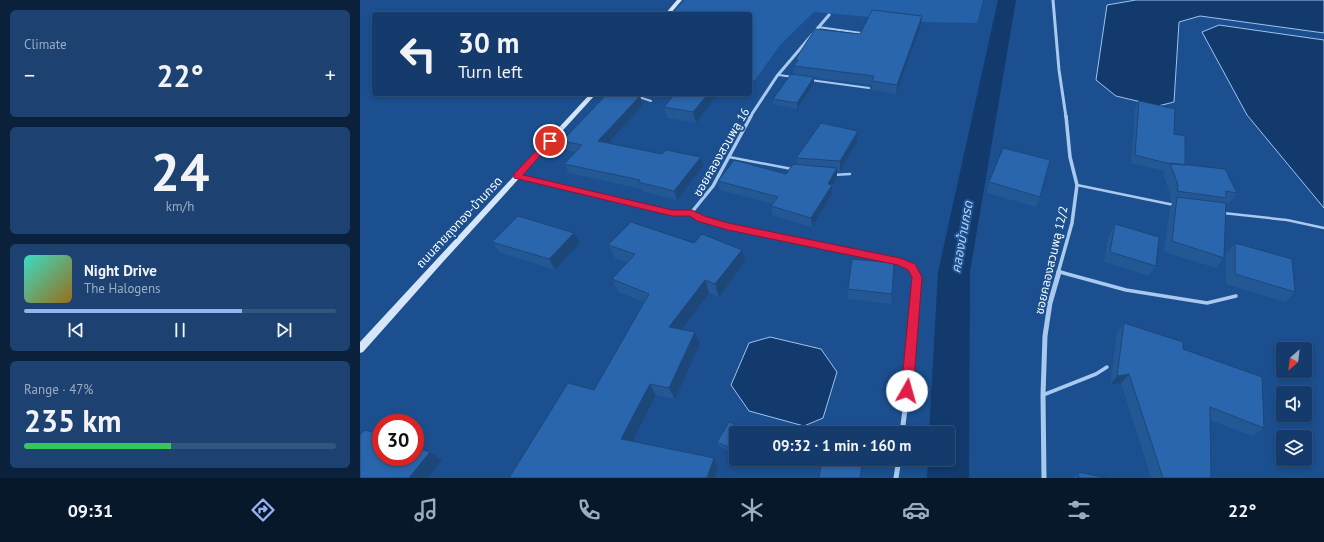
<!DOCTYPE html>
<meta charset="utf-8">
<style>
body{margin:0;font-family:"PT Sans","Noto Sans Thai",sans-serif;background:#1d4271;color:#f1f3f6;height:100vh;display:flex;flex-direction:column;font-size:15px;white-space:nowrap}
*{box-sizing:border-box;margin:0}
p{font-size:13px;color:#9dadc1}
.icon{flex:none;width:22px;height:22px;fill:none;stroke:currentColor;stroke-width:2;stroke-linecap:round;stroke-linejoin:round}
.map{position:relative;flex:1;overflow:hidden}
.panel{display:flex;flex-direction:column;gap:10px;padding:10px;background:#0b203b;width:360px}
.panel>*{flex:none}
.hud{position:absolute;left:12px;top:12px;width:380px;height:84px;border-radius:4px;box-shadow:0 2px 6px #0003,0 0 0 1px #33557e;background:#143b6b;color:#f1f3f6;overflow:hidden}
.needle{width:26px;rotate:208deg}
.controls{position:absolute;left:916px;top:342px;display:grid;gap:8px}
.controls a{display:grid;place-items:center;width:36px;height:36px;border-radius:4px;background:#143b6b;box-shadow:0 2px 6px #0003,0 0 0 1px #33557e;font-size:20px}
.speed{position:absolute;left:12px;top:414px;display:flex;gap:8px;font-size:20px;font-weight:700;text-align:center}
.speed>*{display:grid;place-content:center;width:52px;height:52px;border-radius:50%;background:#143b6b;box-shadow:0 2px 6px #0003,0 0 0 1px #33557e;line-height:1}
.speed .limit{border:6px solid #d22;background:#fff;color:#111}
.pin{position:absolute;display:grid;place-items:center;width:34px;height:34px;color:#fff;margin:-17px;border:2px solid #fff;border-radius:50%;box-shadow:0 1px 4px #0007}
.me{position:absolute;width:44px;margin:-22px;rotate:7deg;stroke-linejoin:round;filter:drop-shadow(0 0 3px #0008)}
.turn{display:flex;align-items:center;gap:14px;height:84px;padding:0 20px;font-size:18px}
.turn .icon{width:52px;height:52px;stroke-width:2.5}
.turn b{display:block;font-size:28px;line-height:34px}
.big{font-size:30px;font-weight:600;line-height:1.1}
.panel .card{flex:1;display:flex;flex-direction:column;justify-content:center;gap:6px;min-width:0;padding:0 14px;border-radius:6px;background:#1d4271}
.panel .dial{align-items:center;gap:0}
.dial b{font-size:52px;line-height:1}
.song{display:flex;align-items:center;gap:12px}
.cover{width:48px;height:48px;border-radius:6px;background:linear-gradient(135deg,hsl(170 70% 55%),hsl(40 70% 35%))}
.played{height:4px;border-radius:2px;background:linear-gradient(90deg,#95b2f1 70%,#33557e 70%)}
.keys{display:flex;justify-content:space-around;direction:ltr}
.heat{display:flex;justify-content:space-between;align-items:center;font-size:22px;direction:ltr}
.charge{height:6px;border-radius:3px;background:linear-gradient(90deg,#34c759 47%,#33557e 0)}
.trip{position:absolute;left:369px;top:426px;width:226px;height:40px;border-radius:4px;background:#143b6b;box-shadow:0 2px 6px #0003,0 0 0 1px #33557e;font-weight:600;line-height:40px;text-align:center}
.tabs{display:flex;height:64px;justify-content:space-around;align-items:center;background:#08182b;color:#9dadc1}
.tabs .icon{width:28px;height:28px}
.tabs .on{color:#95b2f1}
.tabs b{font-size:18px;color:#f1f3f6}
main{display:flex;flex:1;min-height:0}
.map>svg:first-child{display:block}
.green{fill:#2461a8}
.water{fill:#123a6d;stroke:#9cc4f0}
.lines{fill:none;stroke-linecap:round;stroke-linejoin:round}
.canal{fill:#123a6d;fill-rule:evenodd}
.lane-far2{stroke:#a9c9ee;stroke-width:2}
.lane-far1{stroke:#a9c9ee;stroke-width:2.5}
.lane{stroke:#a9c9ee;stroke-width:3.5}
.street-far2{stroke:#a9c9ee;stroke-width:3}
.street-far1{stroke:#a9c9ee;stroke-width:3.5}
.street{stroke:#a9c9ee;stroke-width:5}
.secondary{fill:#d6e6fa;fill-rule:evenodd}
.wall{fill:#245895}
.shaded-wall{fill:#1d4779}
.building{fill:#2a66ad;stroke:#1d4779}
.route{fill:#e11d48;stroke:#92132f}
.labels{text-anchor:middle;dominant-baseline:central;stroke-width:4;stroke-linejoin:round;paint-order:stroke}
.street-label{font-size:12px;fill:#fff;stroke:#1b4f8f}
.water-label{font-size:13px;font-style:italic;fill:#b5d3f5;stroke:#1b4f8f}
</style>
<main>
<section class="panel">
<div class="card"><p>Climate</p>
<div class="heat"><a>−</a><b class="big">22°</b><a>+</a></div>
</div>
<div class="card dial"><b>24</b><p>km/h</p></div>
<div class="card">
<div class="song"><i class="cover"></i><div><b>Night Drive</b><p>The Halogens</p></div></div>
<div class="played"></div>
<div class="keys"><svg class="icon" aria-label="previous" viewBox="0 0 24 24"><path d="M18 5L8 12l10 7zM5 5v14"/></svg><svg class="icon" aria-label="pause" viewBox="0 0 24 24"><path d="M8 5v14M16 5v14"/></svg><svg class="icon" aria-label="next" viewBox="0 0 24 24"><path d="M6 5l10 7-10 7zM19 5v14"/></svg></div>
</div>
<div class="card"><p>Range · 47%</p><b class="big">235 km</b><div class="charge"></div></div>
</section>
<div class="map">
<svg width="964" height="478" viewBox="0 0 964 478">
<rect width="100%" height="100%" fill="#1b4f8f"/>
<path class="green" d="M325 0H623L617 23 562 22 454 12 420 45 395 80H390V14H312Z"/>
<path class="water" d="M776 0H964V33L840 16 819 22 814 102 798 106 756 96 736 80 747 5Z
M859 25 964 40V208L887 115 842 32Z
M410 337 461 349 477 372 463 418 444 426 389 411 371 385 389 343Z"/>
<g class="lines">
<path class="canal" d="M638 0H656L610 272 609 478H567L568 459H588V433H569L578 272Z"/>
<path class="lane-far2" d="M458 27 501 33
M419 75 433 77
M450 80 509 88
M270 94 291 101"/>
<path class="lane-far1" d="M369 157 432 169
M473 175 490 174
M717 185 814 205
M863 213 927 220 964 228
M698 271 704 273"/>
<path class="lane" d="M700 272 766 290 847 303 876 296
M683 395 736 374 747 367"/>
<path class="street-far2" d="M693 0 699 70 706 117
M390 117 417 76 469 15"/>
<path class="street-far1" d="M157 176 312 213H331L353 186 391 116
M331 213 341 219 369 227 540 262 552 267 555 273
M698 273 712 223 717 185 710 157 706 116"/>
<path class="street" d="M542 433 551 362 557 277 554 272
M536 478 539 459
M684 478 683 395 685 336 690 303 699 272"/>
<path class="secondary" d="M317 0H322L310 14H305Z
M230 94H236L82 263 3 352 0 353V342Z"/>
</g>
<path class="wall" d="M562 16 561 25 536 94 511 90 512 85 454 77V83L437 109 413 104V99L434 74V66L435 63V60L500 34Z
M315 94H356L357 95 336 123 307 118 304 107Z
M280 96 283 105 248 143 302 154 341 157 343 166 317 200 282 191 281 189 209 173 204 164 216 152 207 150 202 141Z
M779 101 814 134 825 165 877 193 869 203H862L864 258 856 268 804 252 810 207 813 202H811V196L803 174 805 171 771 163 775 109Z
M498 131 497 142 480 172 477 171V177L472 186V194L452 227 412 215 411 206 413 204 360 190 358 181 426 174 437 164 436 158Z
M629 182 680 197 676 207 627 193Z
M755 224 796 266 789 276 744 262 749 235Z
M132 242 220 243 195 270 139 252Z
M875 243 935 292 925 302 866 284V254Z
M248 245 385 262 359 297 349 293 321 329 340 344 315 399 296 395 273 441 354 458 358 467 149 478 234 390 284 302 258 292 252 279 267 262 255 258Z
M488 289 532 294 531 304 488 299Z
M764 323 823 349 904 428 892 436 850 420 851 478H791L761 383 750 385 757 333Z
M376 433V454L359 446 357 442Z
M718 472 747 478H713Z"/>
<path class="shaded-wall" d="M562 16 561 25 536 94 537 85Z
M454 77V83L437 109V103Z
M348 94H356L357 95 336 123 333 112Z
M280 96 283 105 242 150 238 141Z
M498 131 497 142 480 172V161Z
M341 157 343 166 317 200 314 191Z
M477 168V177L472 186V194L452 227 451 218 468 184Z
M214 233 220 243 195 270 189 259Z
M382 250 385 262 359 297 355 284Z
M345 280 349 293 314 339 309 327Z
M335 332 340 344 315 399 309 388Z
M769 374 761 383 750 385 757 376Z
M290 384 296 395 269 449 261 439Z
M70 452 82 460 68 478H49Z
M354 458 358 467 355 478H347Z"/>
<path class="building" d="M512 10 562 16 537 85 512 81 514 76 434 66 438 60H435L455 29 500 34Z
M431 74 454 77 437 103 413 99Z
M247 94H266L280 96 238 141 302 154 306 150 341 157 314 191 278 182 280 180 204 164 222 145 202 141Z
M315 94H348L333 112 304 107Z
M779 101 815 109 814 134 825 136V165L810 164 775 155Z
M461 123 498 131 480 161 436 158Z
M643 148 690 160 680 197 629 182Z
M374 160 426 174 433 164 477 168 468 184 472 185 451 218 411 206 418 197 358 181Z
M810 163 865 169 877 193 866 191V198L817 191 818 185Z
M817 197 866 203 864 258 812 241Z
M158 216 214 233 189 259 132 242Z
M271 222 334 243 342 234 382 250 355 284 345 280 309 327 335 332 309 388 290 384 261 439 354 458 347 478H149L208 383 234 390 289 294 252 279 275 254 248 245Z
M755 224 799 237 796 266 750 252Z
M875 243 932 259 935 292 875 274Z
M492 259 534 263 532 294 488 289Z
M764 323 823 342V349L902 377 904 428 850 407 851 478H803L769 374 757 376Z
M369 422 395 433H376V451L357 442Z
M5 430 21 435V457H55V447L70 452 49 478H0V435Z
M462 459H503L500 478H459Z
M718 472 747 478H719Z"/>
<path class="route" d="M190 138 193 141 192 142 163 175 312 210H332L344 216 368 223 540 258 555 264 562 277 553 391 551 394 547 396 543 394 541 391 552 277 548 270 538 265 368 230 337 221 330 216H312L154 178V174L187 139Z"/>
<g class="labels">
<g class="street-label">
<text transform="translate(361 152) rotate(-60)">ซอยคลองสวนพลู 16</text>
<text transform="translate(99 222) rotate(-47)">ถนนสายถุงทอง-บ้านกรด</text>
<text transform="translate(691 260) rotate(-77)">ซอยคลองสวนพลู 12/2</text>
</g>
<g class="water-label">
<text transform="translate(602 237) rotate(-80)">คลองบ้านกรด</text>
</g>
</g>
</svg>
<div class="controls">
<a><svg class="needle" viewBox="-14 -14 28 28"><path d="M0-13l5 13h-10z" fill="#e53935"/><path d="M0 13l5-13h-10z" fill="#9dadc1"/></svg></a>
<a><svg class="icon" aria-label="sound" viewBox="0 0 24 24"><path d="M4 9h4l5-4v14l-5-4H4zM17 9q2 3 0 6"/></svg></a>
<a><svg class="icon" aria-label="layers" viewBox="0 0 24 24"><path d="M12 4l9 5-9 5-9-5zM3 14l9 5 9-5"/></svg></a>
</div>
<div class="speed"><div class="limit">30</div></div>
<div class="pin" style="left:190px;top:141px;background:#d93025"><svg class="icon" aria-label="arrive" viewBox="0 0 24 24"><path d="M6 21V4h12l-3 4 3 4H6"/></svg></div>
<svg class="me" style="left:547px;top:391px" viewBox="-20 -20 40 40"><circle r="19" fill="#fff"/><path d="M0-13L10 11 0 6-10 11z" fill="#e11d48"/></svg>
<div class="trip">09:32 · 1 min · 160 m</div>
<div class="hud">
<div class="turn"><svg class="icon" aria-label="left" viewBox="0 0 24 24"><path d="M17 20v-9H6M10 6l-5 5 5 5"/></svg><div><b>30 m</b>Turn left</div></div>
</div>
</div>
</main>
<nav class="tabs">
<b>09:31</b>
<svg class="icon on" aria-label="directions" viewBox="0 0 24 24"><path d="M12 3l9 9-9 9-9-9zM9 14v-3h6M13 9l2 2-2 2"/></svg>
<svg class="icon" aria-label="music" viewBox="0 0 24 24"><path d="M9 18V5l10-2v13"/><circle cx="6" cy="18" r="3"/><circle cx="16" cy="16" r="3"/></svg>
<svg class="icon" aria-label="phone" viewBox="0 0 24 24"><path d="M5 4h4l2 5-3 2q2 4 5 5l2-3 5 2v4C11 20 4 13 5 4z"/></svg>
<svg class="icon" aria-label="climate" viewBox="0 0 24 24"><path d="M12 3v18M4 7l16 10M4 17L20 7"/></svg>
<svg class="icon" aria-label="car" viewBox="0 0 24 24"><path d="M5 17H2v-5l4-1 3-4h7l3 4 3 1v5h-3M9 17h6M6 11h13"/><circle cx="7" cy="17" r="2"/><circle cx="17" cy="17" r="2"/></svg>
<svg class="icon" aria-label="filters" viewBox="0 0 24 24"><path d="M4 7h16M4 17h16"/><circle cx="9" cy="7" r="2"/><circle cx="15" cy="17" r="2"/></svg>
<b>22°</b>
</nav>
